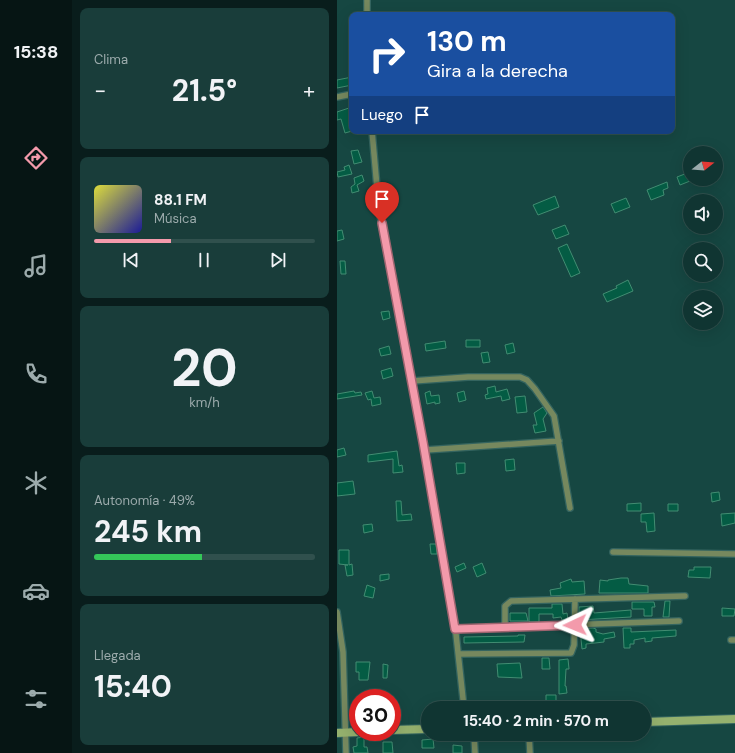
<!DOCTYPE html>
<html lang="es">
<meta charset="utf-8">
<style>
body{margin:0;font-family:"DM Sans",sans-serif;background:#193d3a;color:#f1f3f6;height:100vh;display:flex;flex-direction:column;font-size:15px;white-space:nowrap}
*{box-sizing:border-box;margin:0}
p{font-size:13px;color:#9cabac}
.icon{flex:none;width:22px;height:22px;fill:none;stroke:currentColor;stroke-width:2;stroke-linecap:round;stroke-linejoin:round}
.map{position:relative;flex:1;overflow:hidden}
.sheet{display:flex;flex-direction:column;gap:8px;padding:8px;background:#091d1c;width:265px}
.sheet>*{flex:none}
.banner{position:absolute;left:12px;top:12px;width:326px;height:122px;border-radius:8px;box-shadow:0 4px 16px #0002,0 0 0 1px #30504d;background:#1a4fa0;color:#fff;overflow:hidden}
.needle{width:26px;rotate:73deg}
.tools{position:absolute;left:346px;top:146px;display:grid;gap:8px}
.tools a{display:grid;place-items:center;width:40px;height:40px;border-radius:50%;background:#103532;box-shadow:0 4px 16px #0002,0 0 0 1px #30504d;font-size:20px}
.speed{position:absolute;left:12px;top:689px;display:flex;gap:8px;font-size:20px;font-weight:700;text-align:center}
.speed>*{display:grid;place-content:center;width:52px;height:52px;border-radius:50%;background:#103532;box-shadow:0 4px 16px #0002,0 0 0 1px #30504d;line-height:1}
.speed .limit{border:6px solid #d22;background:#fff;color:#111}
.pin{position:absolute;display:grid;place-items:center;width:34px;height:34px;color:#fff;margin:-41px -17px;border-radius:50% 50% 50% 0;rotate:-45deg;box-shadow:0 0 4px #0007}
.pin .icon{rotate:45deg}
.me{position:absolute;width:44px;margin:-22px;rotate:268deg;stroke-linejoin:round;filter:drop-shadow(0 0 3px #0008)}
.turn{display:flex;align-items:center;gap:14px;height:84px;padding:0 12px;font-size:18px}
.turn .icon{width:52px;height:52px;stroke-width:2.5}
.turn b{display:block;font-size:28px;line-height:34px}
.then{display:flex;align-items:center;height:38px;padding:0 12px;background:#0003;gap:8px;font-size:15px}
.big{font-size:30px;font-weight:700;line-height:1.1}
.sheet .widget{flex:1;display:flex;flex-direction:column;justify-content:center;gap:6px;min-width:0;padding:0 14px;border-radius:8px;background:#193d3a}
.sheet .dial{align-items:center;gap:0}
.dial b{font-size:52px;line-height:1}
.song{display:flex;align-items:center;gap:12px}
.cover{width:48px;height:48px;border-radius:6px;background:linear-gradient(135deg,hsl(60 70% 55%),hsl(240 70% 35%))}
.played{height:4px;border-radius:2px;background:linear-gradient(90deg,#f39aab 35%,#30504d 35%)}
.keys{display:flex;justify-content:space-around;direction:ltr}
.heat{display:flex;justify-content:space-between;align-items:center;font-size:22px;direction:ltr}
.charge{height:6px;border-radius:3px;background:linear-gradient(90deg,#34c759 49%,#30504d 0)}
.trip{position:absolute;left:84px;top:701px;width:230px;height:40px;border-radius:20px;background:#103532;box-shadow:0 4px 16px #0002,0 0 0 1px #30504d;font-weight:700;line-height:40px;text-align:center}
main{display:flex;flex:1;min-height:0}
.menu{display:flex;flex-direction:column;width:72px;justify-content:space-around;align-items:center;background:#061514;color:#9cabac}
.menu .icon{width:28px;height:28px}
.menu .active{color:#f39aab}
.menu b{font-size:18px;color:#f1f3f6}
.map>svg:first-child{display:block}
.building{fill:#045c44;stroke:#428d72}
.lines{fill:none;stroke-linecap:round;stroke-linejoin:round}
.street-casing{stroke:#34645f;stroke-width:8}
.secondary-casing{stroke:#34645f;stroke-width:10}
.street{stroke:#76885e;stroke-width:5.5}
.secondary{stroke:#95b16e;stroke-width:8}
.route-casing{stroke:#9e646f;stroke-width:10}
.route{stroke:#f39aab;stroke-width:7}
</style>
<main>
<nav class="menu">
<b>15:38</b>
<svg class="icon active" aria-label="directions" viewBox="0 0 24 24"><path d="M12 3l9 9-9 9-9-9zM9 14v-3h6M13 9l2 2-2 2"/></svg>
<svg class="icon" aria-label="music" viewBox="0 0 24 24"><path d="M9 18V5l10-2v13"/><circle cx="6" cy="18" r="3"/><circle cx="16" cy="16" r="3"/></svg>
<svg class="icon" aria-label="phone" viewBox="0 0 24 24"><path d="M5 4h4l2 5-3 2q2 4 5 5l2-3 5 2v4C11 20 4 13 5 4z"/></svg>
<svg class="icon" aria-label="climate" viewBox="0 0 24 24"><path d="M12 3v18M4 7l16 10M4 17L20 7"/></svg>
<svg class="icon" aria-label="car" viewBox="0 0 24 24"><path d="M5 17H2v-5l4-1 3-4h7l3 4 3 1v5h-3M9 17h6M6 11h13"/><circle cx="7" cy="17" r="2"/><circle cx="17" cy="17" r="2"/></svg>
<svg class="icon" aria-label="filters" viewBox="0 0 24 24"><path d="M4 7h16M4 17h16"/><circle cx="9" cy="7" r="2"/><circle cx="15" cy="17" r="2"/></svg>
</nav>
<section class="sheet">
<div class="widget"><p>Clima</p>
<div class="heat"><a>−</a><b class="big">21.5°</b><a>+</a></div>
</div>
<div class="widget">
<div class="song"><i class="cover"></i><div><b>88.1 FM</b><p>Música</p></div></div>
<div class="played"></div>
<div class="keys"><svg class="icon" aria-label="previous" viewBox="0 0 24 24"><path d="M18 5L8 12l10 7zM5 5v14"/></svg><svg class="icon" aria-label="pause" viewBox="0 0 24 24"><path d="M8 5v14M16 5v14"/></svg><svg class="icon" aria-label="next" viewBox="0 0 24 24"><path d="M6 5l10 7-10 7zM19 5v14"/></svg></div>
</div>
<div class="widget dial"><b>20</b><p>km/h</p></div>
<div class="widget"><p>Autonomía · 49%</p><b class="big">245 km</b><div class="charge"></div></div>
<div class="widget"><p>Llegada</p><b class="big">15:40</b></div>
</section>
<div class="map">
<svg width="398" height="753" viewBox="0 0 398 753">
<rect width="100%" height="100%" fill="#164742"/>
<path class="building" d="M15 77V85L0 88V80Z
M15 107V131L8 133 4 119 0 120V112Z
M21 150 25 162 17 164 14 151Z
M12 165 15 174 1 177 0 172 8 170 7 167Z
M353 172V181L343 185 340 177Z
M25 175 27 181 20 185 22 191 15 193 14 187 18 184 17 178Z
M330 182 331 188 326 190 327 195 314 200 310 190Z
M218 196 222 207 201 215 196 205Z
M289 198 293 207 278 213 274 204Z
M228 225 232 234 219 239 215 230Z
M5 230 7 239 0 241V231Z
M230 244 243 273 234 277 221 248Z
M3 261H8L9 274H4Z
M291 280 296 291 270 302 266 294 280 288 279 286Z
M52 311 53 318 46 320 44 312Z
M129 340H143V347H129Z
M108 341 109 348 89 351 88 344Z
M176 343 178 352 170 354 168 345Z
M52 346 54 354 44 356 42 349Z
M151 352 153 362 146 363 144 353Z
M54 368 56 376 46 379 44 371Z
M158 386 159 392 170 389 173 399 165 401 164 396 149 399 148 395 151 394 150 388Z
M17 391 18 393 24 392 25 395 0 399V394Z
M35 391 37 398 43 397 44 404 35 406 34 399 31 400 28 393Z
M93 391 94 396 102 395 103 403 98 404V402L90 404 88 393Z
M127 391 129 400 122 402 120 393Z
M188 396 190 412 180 413 178 397Z
M206 407 210 413 206 419 209 431 198 433 196 425H200L197 413Z
M7 448 9 455 0 457V450Z
M60 451 62 466 65 465 66 472 56 473V459L31 462V455Z
M177 459 178 470 169 471 168 460Z
M119 463H128V473L120 474Z
M16 481 18 494 0 496V483Z
M382 492 383 500 375 502 374 493Z
M59 501H64L65 515 74 514 75 520 60 521Z
M304 503V511H290V504Z
M331 504H341V511H331Z
M317 513 318 531 310 532 309 522H304V514Z
M398 513V523L385 526 384 514Z
M35 524 36 531 27 533 26 525Z
M93 544H99L100 554H94Z
M2 550H12V565L15 564 16 575 10 576 8 565H11L2 564Z
M127 563 129 568 120 572 118 567Z
M145 563 149 573 140 577 136 567Z
M357 567H374L373 578 351 577 352 570H357Z
M52 574V579L43 581V575Z
M284 578H291L292 584 311 586V593H262L263 580 271 581V580Z
M234 579 235 582 247 581 248 594 214 596 213 590 224 588 223 583Z
M30 585 38 588 36 598 27 596Z
M328 601H333L332 617H326Z
M295 602H317L318 607H315V616H307V609H295Z
M215 604H225L226 614 230 613 231 620H225L224 617 216 618V614H202V622H192V608H215Z
M256 606 257 613 294 610V617L242 620V607Z
M385 608 398 609 397 616H385Z
M173 613H189L191 621H173Z
M256 628 259 629V632L266 634 277 632 278 637 267 639V642L249 644V648L245 649 243 629Z
M286 628H294V632L339 630V636L315 638V641L308 642V638L297 640V644H293V648H287Z
M181 635H188L187 642 127 643V637L181 636Z
M205 658H212L213 669H205Z
M231 659 232 669H229L228 686H229L230 693 222 694V660Z
M19 662H33L31 680H22V672H19Z
M183 663 185 678 161 677 160 664Z
M46 664 51 665 50 678H46Z
M209 695H219V708H209Z
M27 737V747H30L31 753H17L16 747 20 746V738Z
M96 739 97 748H85V740Z
M46 742H55L56 753H46Z
M116 745 125 746V753H116Z"/>
<g class="lines">
<defs>
<path id="street" d="M30 0V15
M0 97 15 94
M35 131 42 210 86 442 119 634 127 708
M75 381 131 377H183L190 380 198 389 217 416 233 508
M88 450 222 441
M276 552 398 554
M0 612 6 652 9 753
M168 628V606L174 601 348 596
M118 629 342 621
M394 640H398
M122 654 234 653 237 645 238 599
M137 734 138 753
M192 734 193 753"/>
<path id="secondary" d="M307 722 398 719
M55 730 91 729
M0 733 21 732"/>
</defs>
<use href="#street" class="street-casing"/>
<use href="#secondary" class="secondary-casing"/>
<use href="#street" class="street"/>
<use href="#secondary" class="secondary"/>
</g>
<g class="lines">
<defs>
<path id="route" d="M45 223 86 442 118 629 238 625"/>
</defs>
<use href="#route" class="route-casing"/>
<use href="#route" class="route"/>
</g>
</svg>
<div class="tools">
<a><svg class="needle" viewBox="-14 -14 28 28"><path d="M0-13l5 13h-10z" fill="#e53935"/><path d="M0 13l5-13h-10z" fill="#9cabac"/></svg></a>
<a><svg class="icon" aria-label="sound" viewBox="0 0 24 24"><path d="M4 9h4l5-4v14l-5-4H4zM17 9q2 3 0 6"/></svg></a>
<a><svg class="icon" aria-label="search" viewBox="0 0 24 24"><circle cx="10" cy="10" r="6"/><path d="M15 15l6 6"/></svg></a>
<a><svg class="icon" aria-label="layers" viewBox="0 0 24 24"><path d="M12 4l9 5-9 5-9-5zM3 14l9 5 9-5"/></svg></a>
</div>
<div class="speed"><div class="limit">30</div></div>
<div class="pin" style="left:45px;top:223px;background:#d93025"><svg class="icon" aria-label="arrive" viewBox="0 0 24 24"><path d="M6 21V4h12l-3 4 3 4H6"/></svg></div>
<svg class="me" style="left:238px;top:625px" viewBox="-20 -20 40 40"><path d="M0-17L14 15 0 8-14 15z" fill="#f39aab" stroke="#fff" stroke-width="4"/></svg>
<div class="trip">15:40 · 2 min · 570 m</div>
<div class="banner">
<div class="turn"><svg class="icon" aria-label="right" viewBox="0 0 24 24"><path d="M7 20v-9h11M14 6l5 5-5 5"/></svg><div><b>130 m</b>Gira a la derecha</div></div>
<div class="then">Luego<svg class="icon" aria-label="arrive" viewBox="0 0 24 24"><path d="M6 21V4h12l-3 4 3 4H6"/></svg></div>
</div>
</div>
</main>
